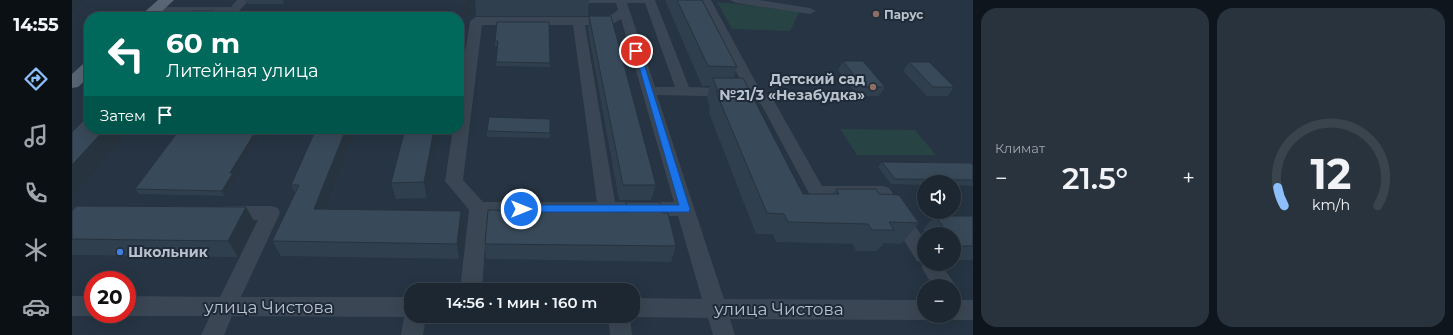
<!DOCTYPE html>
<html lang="ru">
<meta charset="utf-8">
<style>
body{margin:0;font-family:Montserrat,sans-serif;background:#29333e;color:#f1f3f6;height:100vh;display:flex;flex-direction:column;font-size:15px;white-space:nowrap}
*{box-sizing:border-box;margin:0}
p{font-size:13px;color:#a0a5ac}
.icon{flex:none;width:22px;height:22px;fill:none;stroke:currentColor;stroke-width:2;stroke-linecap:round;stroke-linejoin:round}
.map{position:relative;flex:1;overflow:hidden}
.panel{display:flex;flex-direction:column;gap:8px;padding:8px;background:#0f151c;width:480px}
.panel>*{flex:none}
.top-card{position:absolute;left:12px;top:12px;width:380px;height:122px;border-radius:16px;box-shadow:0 4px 16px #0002,0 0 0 1px #3a444d;background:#00695c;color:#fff;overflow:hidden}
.buttons{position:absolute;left:845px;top:175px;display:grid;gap:8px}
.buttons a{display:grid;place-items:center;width:44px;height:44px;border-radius:50%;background:#1c2732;box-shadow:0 4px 16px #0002,0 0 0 1px #3a444d;font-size:20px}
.speed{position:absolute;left:12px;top:271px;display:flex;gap:8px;font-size:20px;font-weight:700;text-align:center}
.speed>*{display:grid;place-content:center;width:52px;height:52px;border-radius:50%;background:#1c2732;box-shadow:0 4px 16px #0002,0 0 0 1px #3a444d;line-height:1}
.speed .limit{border:6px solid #d22;background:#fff;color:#111}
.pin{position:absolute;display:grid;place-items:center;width:34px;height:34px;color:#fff;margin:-17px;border:2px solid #fff;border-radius:50%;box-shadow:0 1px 4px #0007}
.me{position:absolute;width:44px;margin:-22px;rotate:90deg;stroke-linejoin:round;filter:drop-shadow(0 0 3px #0008)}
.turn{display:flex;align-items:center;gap:14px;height:84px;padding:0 16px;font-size:18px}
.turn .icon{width:52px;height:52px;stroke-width:2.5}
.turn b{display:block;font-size:28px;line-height:34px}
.then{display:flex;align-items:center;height:38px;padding:0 16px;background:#0003;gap:8px;font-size:15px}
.big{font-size:30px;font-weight:600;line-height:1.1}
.panel .card{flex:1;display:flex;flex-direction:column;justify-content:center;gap:6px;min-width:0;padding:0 14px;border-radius:16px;background:#29333e}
.panel .dial{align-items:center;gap:0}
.dial svg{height:104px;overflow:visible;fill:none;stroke:#3a444d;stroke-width:7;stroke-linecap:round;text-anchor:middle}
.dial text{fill:#f1f3f6;stroke:none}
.heat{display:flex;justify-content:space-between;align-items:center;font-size:22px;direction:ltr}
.panel .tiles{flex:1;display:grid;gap:8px;grid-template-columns:repeat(2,1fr)}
.trip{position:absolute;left:332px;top:283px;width:236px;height:40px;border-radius:16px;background:#1c2732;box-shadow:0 4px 16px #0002,0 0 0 1px #3a444d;font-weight:600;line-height:40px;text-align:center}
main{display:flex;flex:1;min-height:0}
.tabs{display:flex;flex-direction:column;width:72px;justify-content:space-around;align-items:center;background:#0b1014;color:#a0a5ac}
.tabs .icon{width:28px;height:28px}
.tabs .on{color:#8ebffb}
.tabs b{font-size:18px;color:#f1f3f6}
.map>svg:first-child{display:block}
.green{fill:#284344}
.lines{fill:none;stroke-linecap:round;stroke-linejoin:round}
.minor{fill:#3a4653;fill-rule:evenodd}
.major{fill:#596573;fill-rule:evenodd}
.wall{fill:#303f4d}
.shaded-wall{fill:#27333e}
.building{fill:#384959;stroke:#27333e}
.route{fill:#1a73e8;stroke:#114b97}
.education-dot{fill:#8d6e63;stroke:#1f2b38;stroke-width:1.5}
.shop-dot{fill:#3f7fe0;stroke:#1f2b38;stroke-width:1.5}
.labels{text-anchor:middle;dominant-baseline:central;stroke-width:4;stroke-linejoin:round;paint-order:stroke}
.far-poi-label{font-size:12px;font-weight:bold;fill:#b8c1cd;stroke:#1f2b38;text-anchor:start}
.poi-label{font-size:14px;font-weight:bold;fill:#b8c1cd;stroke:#1f2b38;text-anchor:end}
.near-street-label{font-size:17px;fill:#b8c1cd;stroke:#1f2b38}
</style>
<main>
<nav class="tabs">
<b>14:55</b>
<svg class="icon on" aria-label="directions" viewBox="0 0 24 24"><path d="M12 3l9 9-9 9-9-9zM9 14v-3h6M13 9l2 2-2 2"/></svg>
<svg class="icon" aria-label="music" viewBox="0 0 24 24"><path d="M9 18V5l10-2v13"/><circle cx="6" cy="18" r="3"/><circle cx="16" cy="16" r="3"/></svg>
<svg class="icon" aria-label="phone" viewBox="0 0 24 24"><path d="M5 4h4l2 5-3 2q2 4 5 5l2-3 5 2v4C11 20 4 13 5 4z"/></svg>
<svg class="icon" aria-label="climate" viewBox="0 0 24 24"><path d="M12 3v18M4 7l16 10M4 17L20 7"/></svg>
<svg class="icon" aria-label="car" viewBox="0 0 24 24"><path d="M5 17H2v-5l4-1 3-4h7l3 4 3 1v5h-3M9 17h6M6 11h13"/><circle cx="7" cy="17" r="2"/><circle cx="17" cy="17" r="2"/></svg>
</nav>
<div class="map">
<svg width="901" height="335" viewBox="0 0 901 335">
<rect width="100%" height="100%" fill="#263443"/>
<path class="green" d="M645 2 728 11 718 31 660 29Z
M768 129 843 130 864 155H785Z"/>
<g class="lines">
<path class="minor" d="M165 0H177L166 12 162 13H83L77 10 83 7H159Z
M443 0H583L617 87 673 89 627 0H639L688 90 702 101 750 186H811L817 188 852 239V264H869L884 286 882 289V286H861L851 270 849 262 845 261 806 199H745L739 197 689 104 679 97 585 95 652 299 852 300V316L860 317 852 320 658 319 663 335H641L636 318 558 317 560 335H538L536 316H561V298L630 299 606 216H415L410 290H388L397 210 373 181 381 129H387V92L398 21 404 17H536L546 10 544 3H449ZM555 3H573L603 87H583ZM549 19 602 202H543L513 25H539ZM410 25H501L525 202H411L391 180Z
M658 0H687L738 8 744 11 738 14 664 3Z
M154 206H199L206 208 208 213 169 297H339V316H354L351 335H329L332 317 160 316 152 335H129L138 316H55L50 314H55V296L148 297 186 220H154L147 218 145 213 147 208Z
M0 296H21V314H26L21 316H0Z
M882 300H901V320H882L874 317 882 316Z"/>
<path class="major" d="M86 0H102L84 17H67Z
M17 63V77L6 87 0 88V74L11 64Z"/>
</g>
<path class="wall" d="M173 0H215L212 4H175Z
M391 0H517L516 16H404L392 17Z
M593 0H630L665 67 662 78 731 194H760L764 189 807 194 847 223 829 244 812 243 805 251H784L781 244 704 242 701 234H684L637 113 638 109 635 98 638 86H630Z
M517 16 584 185 579 200H547L516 30Z
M425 22 478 63V67L424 66V62L426 46H423V41Z
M771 61 813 87 807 96H786L766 70Z
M837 62 882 87 876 96H855L831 71Z
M108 129H191L163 176 164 178 153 196 67 194 63 189Z
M244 129H284L255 210 389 211 391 227 387 259 209 256 200 241 223 193 219 185Z
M367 129 355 198 324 199 319 183Z
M415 131 478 133V138L415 137Z
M810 162 901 165V186L882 185V182H852V185L819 184 806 167Z
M554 202 591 213 604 246 599 262 414 259 413 244 552 212Z
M0 211 183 223 166 257 0 255Z
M863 216H901V260H882V234H855L851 229Z"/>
<path class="shaded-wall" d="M0 0H13L0 10Z
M211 0H215L212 4Z
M396 0H403L404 16 392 17 391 1Z
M142 11 145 17H137Z
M317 12 318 17H314Z
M33 129H59L0 196V165Z
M185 129H191L163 176 164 178 153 196 150 191 158 173Z
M274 129H284L249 225 242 209Z
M362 129H367L355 198 352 182Z
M174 207 183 223 166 257 156 241Z
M389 211 391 227 387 259 385 244Z"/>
<path class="building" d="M605 0H630L665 67 636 66Z
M119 11H142L137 17H114Z
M362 11H384L383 17H361Z
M295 12H317L314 17H292Z
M517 16H539L584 185H551Z
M425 22H477L478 63 424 62 426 41H423Z
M771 61H791L813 87H791Z
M837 62H857L882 87H861Z
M641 78H671L731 194H767L764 189H804L807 194 827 195 847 223 817 222 822 230H800L796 224 716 222 712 214 695 213 644 92H646Z
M17 115V129H33L0 165V132Z
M417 117 478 119V133L415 131Z
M108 129H185L158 173H161L150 191 63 189Z
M244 129H274L242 209 389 211 385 244 200 241 227 185H219Z
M333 129H362L352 182 319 183Z
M810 162 899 163 901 165V180L823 179Z
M554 202H588L591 213H596L604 246 413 244 416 210 556 212Z
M4 206 174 207 156 241 0 239V211Z
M863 216H901V246H886L882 241V234H877Z"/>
<path class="route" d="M562 49 568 51 618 209 617 212H446L444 209 446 206 449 205H607Z"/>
<g class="education-dot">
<circle cx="804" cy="14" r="4"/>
<circle cx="801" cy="87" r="4"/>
</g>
<circle class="shop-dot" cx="48" cy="252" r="4"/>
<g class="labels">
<g class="far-poi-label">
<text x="812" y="14">Парус</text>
</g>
<g class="poi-label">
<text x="793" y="79">Детский сад<tspan x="793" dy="16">№21/3 «Незабудка»</tspan></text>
<text x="56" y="252" text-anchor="start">Школьник</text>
</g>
<g class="near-street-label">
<text x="197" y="307">улица Чистова</text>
<text x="707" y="309">улица Чистова</text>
</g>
</g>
</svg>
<div class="buttons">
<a><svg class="icon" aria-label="sound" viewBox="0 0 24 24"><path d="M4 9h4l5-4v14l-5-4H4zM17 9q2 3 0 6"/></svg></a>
<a>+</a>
<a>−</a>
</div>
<div class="speed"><div class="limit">20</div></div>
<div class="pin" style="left:564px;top:51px;background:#d93025"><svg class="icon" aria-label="arrive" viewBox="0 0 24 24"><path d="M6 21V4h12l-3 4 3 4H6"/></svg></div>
<svg class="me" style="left:449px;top:209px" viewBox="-20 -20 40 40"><circle r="17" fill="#1a73e8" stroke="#fff" stroke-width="3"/><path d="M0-11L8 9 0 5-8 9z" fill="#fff"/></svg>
<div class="trip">14:56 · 1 мин · 160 m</div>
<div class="top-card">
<div class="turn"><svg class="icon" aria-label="left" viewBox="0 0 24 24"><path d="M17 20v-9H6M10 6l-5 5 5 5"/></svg><div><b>60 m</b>Литейная улица</div></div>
<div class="then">Затем<svg class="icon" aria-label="arrive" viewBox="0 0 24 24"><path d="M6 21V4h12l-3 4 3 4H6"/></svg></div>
</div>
</div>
<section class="panel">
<div class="tiles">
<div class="card"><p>Климат</p>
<div class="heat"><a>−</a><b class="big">21.5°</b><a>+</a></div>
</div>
<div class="card dial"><svg viewBox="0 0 100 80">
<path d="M14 69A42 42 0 1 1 86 69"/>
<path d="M14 69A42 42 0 0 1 9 55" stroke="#8ebffb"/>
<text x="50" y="56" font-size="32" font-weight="700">12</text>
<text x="50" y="72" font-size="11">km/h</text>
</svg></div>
</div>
</section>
</main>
